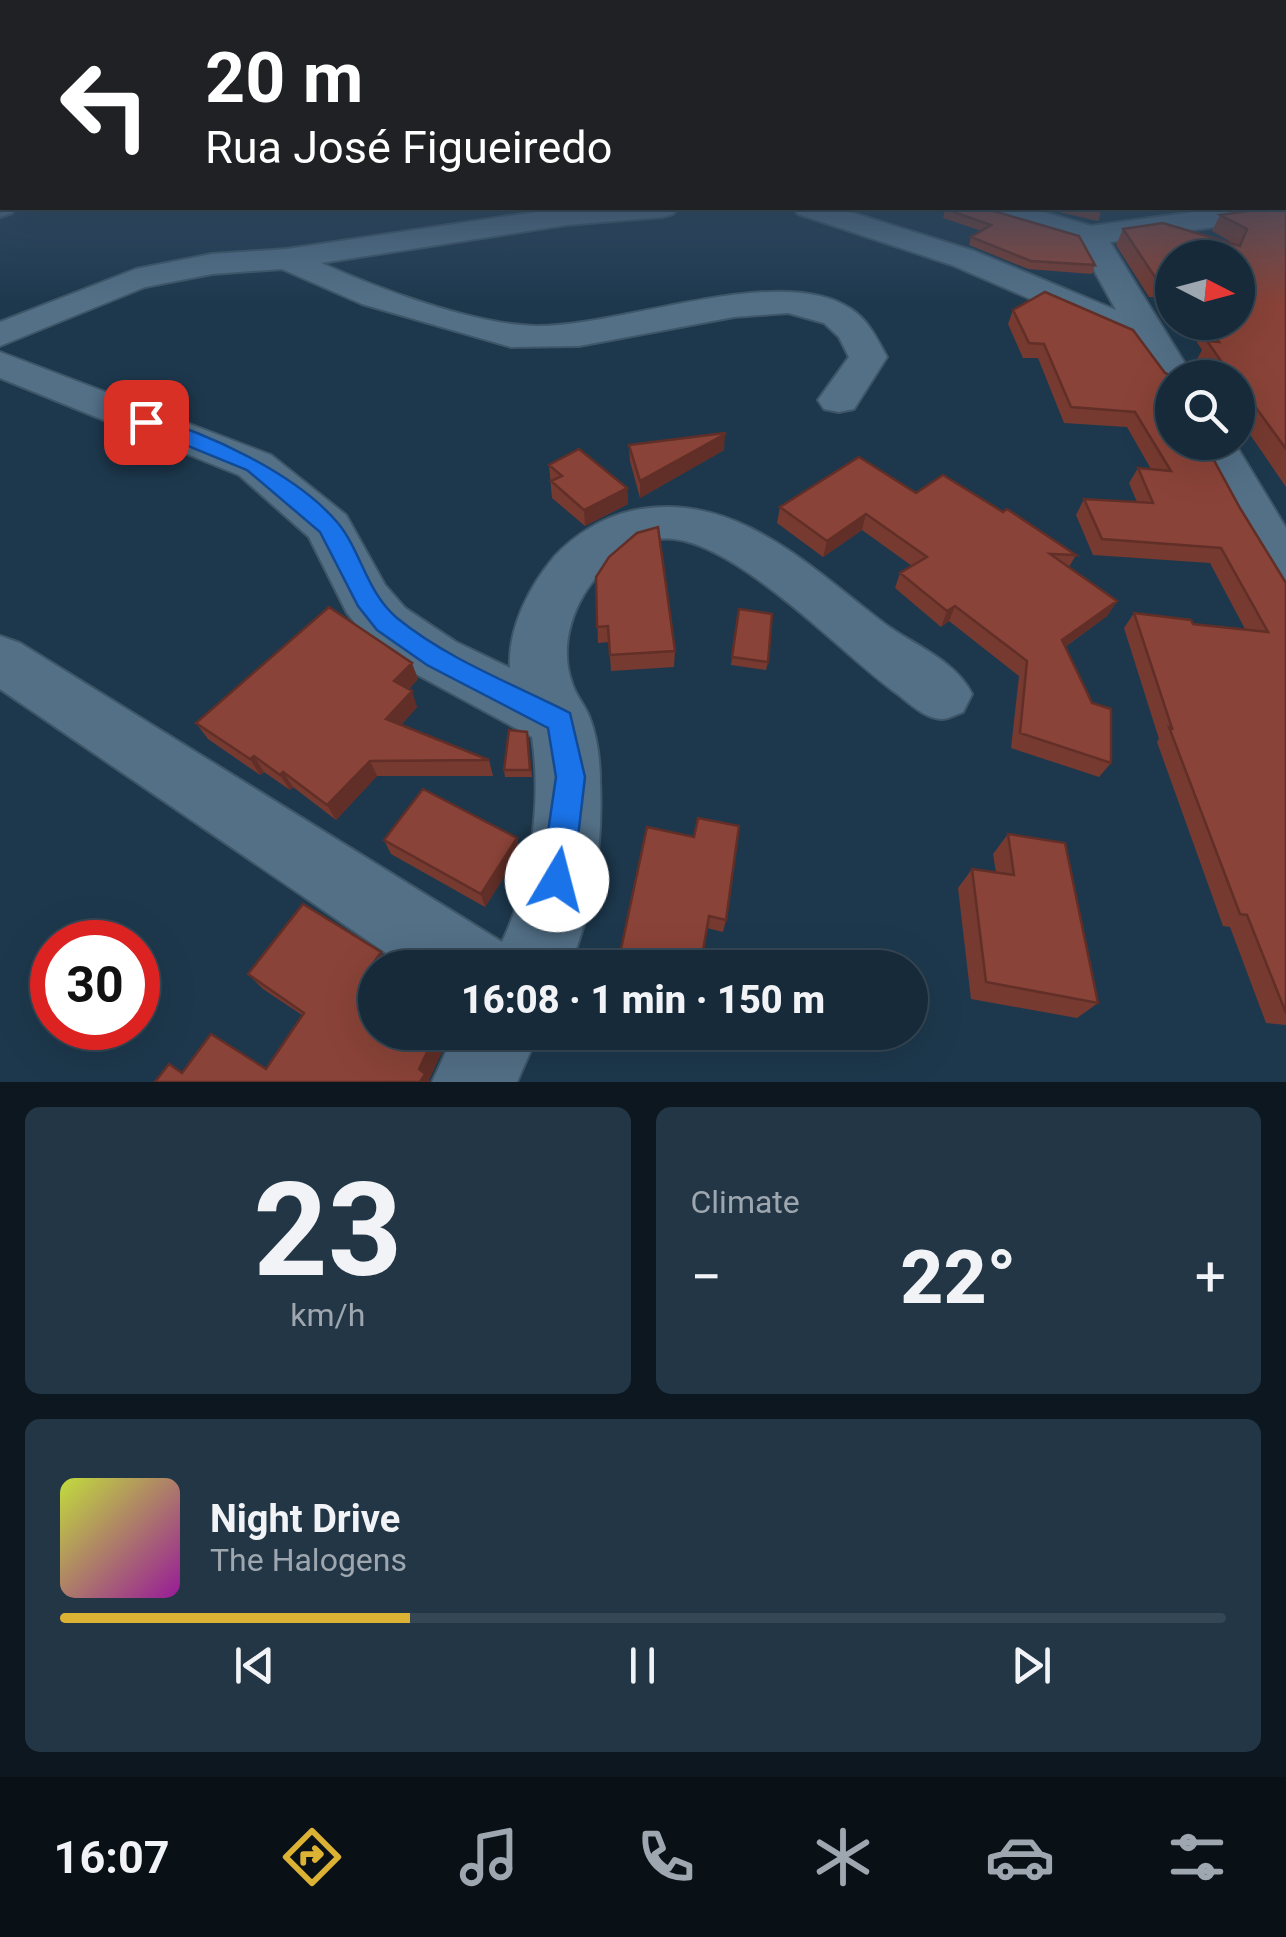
<!DOCTYPE html>
<meta charset="utf-8">
<style>
body{margin:0;font-family:Roboto,sans-serif;background:#233645;color:#f1f3f6;height:100vh;display:flex;flex-direction:column;font-size:38px;white-space:nowrap}
*{box-sizing:border-box;margin:0}
p{font-size:32px;color:#9ea7af}
.icon{flex:none;width:55px;height:55px;fill:none;stroke:currentColor;stroke-width:2;stroke-linecap:round;stroke-linejoin:round}
.map{position:relative;height:1082px;overflow:hidden}
.side{display:flex;flex-direction:column;gap:25px;padding:25px;background:#0c1720;flex:1}
.side>*{flex:none}
.hud{position:absolute;left:0px;top:0px;width:1288px;height:210px;box-shadow:0 10px 40px #0002,0 0 0 2px #354654;background:#202124;color:#fff;overflow:hidden}
.needle{width:65px;rotate:96deg}
.controls{position:absolute;left:1155px;top:240px;display:grid;gap:20px}
.controls a{display:grid;place-items:center;width:100px;height:100px;border-radius:50%;background:#162a3a;box-shadow:0 10px 40px #0002,0 0 0 2px #354654;font-size:50px}
.speed{position:absolute;left:30px;top:920px;display:flex;gap:20px;font-size:50px;font-weight:700;text-align:center}
.speed>*{display:grid;place-content:center;width:130px;height:130px;border-radius:50%;background:#162a3a;box-shadow:0 10px 40px #0002,0 0 0 2px #354654;line-height:1}
.speed .limit{border:15px solid #d22;background:#fff;color:#111}
.pin{position:absolute;display:grid;place-items:center;width:85px;height:85px;color:#fff;margin:-42px;border-radius:20px;box-shadow:0 5px 15px #0006}
.me{position:absolute;width:110px;margin:-55px;rotate:8deg;stroke-linejoin:round;filter:drop-shadow(0 0 8px #0008)}
.turn{display:flex;align-items:center;gap:35px;height:210px;padding:0 40px;font-size:45px}
.turn .icon{width:130px;height:130px;stroke-width:2.5}
.turn b{display:block;font-size:70px;line-height:85px}
.big{font-size:75px;font-weight:800;line-height:1.1}
.side .tile{flex:1;display:flex;flex-direction:column;justify-content:center;gap:15px;min-width:0;padding:0 35px;border-radius:15px;background:#233645}
.side .dial{align-items:center;gap:0}
.dial b{font-size:130px;line-height:1}
.song{display:flex;align-items:center;gap:30px}
.cover{width:120px;height:120px;border-radius:15px;background:linear-gradient(135deg,hsl(70 70% 55%),hsl(300 70% 35%))}
.played{height:10px;border-radius:5px;background:linear-gradient(90deg,#dbb233 30%,#354654 30%)}
.keys{display:flex;justify-content:space-around;direction:ltr}
.heat{display:flex;justify-content:space-between;align-items:center;font-size:55px;direction:ltr}
.side .tiles{flex:1;display:grid;gap:25px;grid-template-columns:1fr 1fr}
.tile:last-child{grid-column:span 2}
.trip{position:absolute;left:358px;top:950px;width:570px;height:100px;border-radius:50px;background:#162a3a;box-shadow:0 10px 40px #0002,0 0 0 2px #354654;font-weight:800;line-height:100px;text-align:center}
.tabs{display:flex;height:160px;justify-content:space-around;align-items:center;background:#091117;color:#9ea7af}
.tabs .icon{width:70px;height:70px}
.tabs .on{color:#dbb233}
.tabs b{font-size:45px;color:#f1f3f6}
.map>svg:first-child{display:block}
.lines{fill:none;stroke-linecap:round;stroke-linejoin:round}
.minor-casing{stroke:#3e5667;stroke-width:4}
.minor{fill:#537087;fill-rule:evenodd}
.wall{fill:#773a30}
.shaded-wall{fill:#612f27}
.building{fill:#8a4338;stroke:#612f27;stroke-width:2.5}
.route{fill:#1a73e8;stroke:#114b97;stroke-width:2.5}
</style>
<div class="map">
<svg width="1286" height="1082" viewBox="0 0 1286 1082">
<rect width="100%" height="100%" fill="#1d384d"/>
<g class="lines">
<defs>
<path id="minor" d="M2 198V208H16L12 213 0 217Z
M1286 200 1284 217 1110 242 1194 378H1172V390L1160 386 1135 344 952 265 798 214 793 208H837L974 251 1116 310 1078 241 989 214 985 208H1029L1091 226 1223 208H1285Z
M563 208H678L673 214 663 217 566 225 321 263C379 289 472 324 534 326 619 328 781 261 851 309 869 321 877 339 887 357L854 409 839 412 824 409 818 400 849 357 839 337 824 323 788 313 734 317 579 346 511 347 362 304 282 269 212 274 145 287 0 346V322L136 269 212 254 287 249Z
M0 352 271 455 346 515 385 585 405 608 456 642 510 668C508 628 529 587 554 557 574 535 602 518 631 511 733 488 810 567 885 624 914 645 956 661 972 694L963 712C957 714 948 719 942 719 925 719 908 702 896 693 841 654 727 530 659 539 638 541 616 557 601 572 574 600 558 645 572 683 576 696 584 704 589 716 597 736 600 761 600 782 603 846 593 909 569 968H408L0 689V636L20 643 502 942C531 882 542 803 532 737L416 674 367 638 347 613 309 537 239 475 0 378Z
M1190 442H1234L1286 528V591L1268 585Z
M455 1032H539L517 1082H432Z"/>
</defs>
<use href="#minor" class="minor-casing"/>
<use href="#minor" class="minor"/>
</g>
<path class="wall" d="M1286 206V487L1238 417V378H1210L1197 359 1202 350 1184 322H1238L1172 258V304L1168 298 1149 297 1116 245 1123 229 1238 246 1212 231 1220 215Z
M1042 208H1082L1101 213 1098 221Z
M945 209 990 210 1095 265 1092 274 1028 269 969 245 971 237 982 231 943 218Z
M1013 310 1172 442 1240 508 1286 583V1025L1266 1023 1230 927 1223 926 1157 742 1159 739 1124 628 1134 613 1193 624 1245 629 1210 563 1093 555 1076 515 1084 499 1137 502 1129 483 1138 468 1151 469 1127 427 1064 423 1038 358H1023L1008 324Z
M629 445 724 450 640 498 630 461Z
M549 465 627 488 628 504 585 526 552 498Z
M916 493 1076 555 1069 567 1117 601 1107 616 1065 647 1111 763 1099 777 1011 748 1019 676 949 621 941 627 895 588 900 573 912 566 862 530 823 557 777 523 780 507Z
M596 577 675 651 674 667 611 671 609 642 598 643Z
M739 609 768 662 766 670 731 665Z
M418 679 409 689 417 707 401 725 489 760 493 776H377L336 820 293 787 290 790 264 772 260 775 208 739 196 723Z
M527 732 532 777H505L504 770Z
M647 827 726 920 723 932 707 928Z
M1008 834 1098 1003 1077 1018 971 999 958 888 972 869 996 872 993 854Z
M517 838 520 852 485 907 391 854 384 840Z
M381 952 391 967 375 968V1032H451L429 1080 182 1072 266 1069 302 1015 263 989 248 974Z"/>
<path class="shaded-wall" d="M1175 208H1199L1174 211Z
M725 434 724 450 640 498V481Z
M627 488 628 504 585 526 584 510Z
M866 514 862 530 823 557 827 541Z
M1117 601 1107 616 1053 655 1062 640Z
M955 606 949 621 941 627 947 611Z
M412 663 418 679 400 698 394 681Z
M412 691 417 707 392 735 386 719Z
M254 756 264 772 260 775 250 759Z
M370 761 377 776 336 820 327 805Z
M283 772 293 787 290 790 280 775Z
M517 838 520 852 485 907 481 894Z
M381 952 391 967 375 968V974L370 968Z
M437 1032H451L429 1080 431 1082H420L419 1069Z"/>
<path class="building" d="M1285 206H1286V449L1238 383V378H1233L1207 341 1219 342 1206 322H1238V258H1172V281L1157 280 1123 229 1163 223 1240 246 1247 229 1220 215Z
M949 208H989L990 210 1079 236 1095 265 1031 261 971 237 991 225 945 209Z
M1045 292 1133 330 1165 373 1176 378H1172V442H1204L1240 508 1286 583V1013L1247 915 1240 914 1169 727 1172 728 1134 613 1191 620 1193 624 1268 632 1221 548 1102 539 1084 499 1153 503 1138 468 1171 471 1135 412 1071 407 1044 344 1029 343 1013 310Z
M725 433V434L640 481 629 445Z
M579 449 627 488 584 510 551 481 562 476 549 465Z
M859 457 916 493 943 475 1003 512 1007 509 1076 555 1050 554 1117 601 1062 640 1092 703 1111 709V763L1020 733 1027 661 955 606 947 611 900 573 927 557 866 514 827 541 780 507Z
M658 527 675 651 610 655 608 626 597 627 596 577 609 557 637 533Z
M329 607 412 663 394 681 412 691 386 719 489 760 370 761 327 805 283 772 280 775 254 756 250 759 196 723Z
M739 609 772 614 768 662 732 657Z
M509 730 527 732 530 770H504Z
M423 789 517 838 481 894 384 840Z
M698 818 739 826 726 920 709 916 700 968H617L647 827 694 837Z
M1008 834 1065 843 1098 1003 986 982 972 869 1014 875Z
M303 904 381 952 370 968 375 970V1032H437L419 1069 425 1074 420 1082H155L169 1064 182 1073 211 1034 266 1069 304 1013 248 974Z"/>
<linearGradient id="sky" x2="0" y2="1"><stop stop-color="#101f2a"/><stop offset="0.5" stop-color="#3a536d"/><stop offset="1" stop-color="#3a536d" stop-opacity="0"/></linearGradient>
<rect width="1286" height="304" fill="url(#sky)"/>
<path class="route" d="M146 416C206 432 295 473 337 522 361 550 366 592 397 618 447 659 513 684 570 713L585 777 573 880 568 891 557 896 545 891 541 880 556 777 548 728 427 665 377 630 358 606 320 532 247 470 139 426V418Z"/>
</svg>
<div class="controls">
<a><svg class="needle" viewBox="-14 -14 28 28"><path d="M0-13l5 13h-10z" fill="#e53935"/><path d="M0 13l5-13h-10z" fill="#9ea7af"/></svg></a>
<a><svg class="icon" aria-label="search" viewBox="0 0 24 24"><circle cx="10" cy="10" r="6"/><path d="M15 15l6 6"/></svg></a>
</div>
<div class="speed"><div class="limit">30</div></div>
<div class="pin" style="left:146px;top:422px;background:#d93025"><svg class="icon" aria-label="arrive" viewBox="0 0 24 24"><path d="M6 21V4h12l-3 4 3 4H6"/></svg></div>
<svg class="me" style="left:557px;top:880px" viewBox="-20 -20 40 40"><circle r="19" fill="#fff"/><path d="M0-13L10 11 0 6-10 11z" fill="#1a73e8"/></svg>
<div class="trip">16:08 · 1 min · 150 m</div>
<div class="hud">
<div class="turn"><svg class="icon" aria-label="left" viewBox="0 0 24 24"><path d="M17 20v-9H6M10 6l-5 5 5 5"/></svg><div><b>20 m</b>Rua José Figueiredo</div></div>
</div>
</div>
<section class="side">
<div class="tiles">
<div class="tile dial"><b>23</b><p>km/h</p></div>
<div class="tile"><p>Climate</p>
<div class="heat"><a>−</a><b class="big">22°</b><a>+</a></div>
</div>
<div class="tile">
<div class="song"><i class="cover"></i><div><b>Night Drive</b><p>The Halogens</p></div></div>
<div class="played"></div>
<div class="keys"><svg class="icon" aria-label="previous" viewBox="0 0 24 24"><path d="M18 5L8 12l10 7zM5 5v14"/></svg><svg class="icon" aria-label="pause" viewBox="0 0 24 24"><path d="M8 5v14M16 5v14"/></svg><svg class="icon" aria-label="next" viewBox="0 0 24 24"><path d="M6 5l10 7-10 7zM19 5v14"/></svg></div>
</div>
</div>
</section>
<nav class="tabs">
<b>16:07</b>
<svg class="icon on" aria-label="directions" viewBox="0 0 24 24"><path d="M12 3l9 9-9 9-9-9zM9 14v-3h6M13 9l2 2-2 2"/></svg>
<svg class="icon" aria-label="music" viewBox="0 0 24 24"><path d="M9 18V5l10-2v13"/><circle cx="6" cy="18" r="3"/><circle cx="16" cy="16" r="3"/></svg>
<svg class="icon" aria-label="phone" viewBox="0 0 24 24"><path d="M5 4h4l2 5-3 2q2 4 5 5l2-3 5 2v4C11 20 4 13 5 4z"/></svg>
<svg class="icon" aria-label="climate" viewBox="0 0 24 24"><path d="M12 3v18M4 7l16 10M4 17L20 7"/></svg>
<svg class="icon" aria-label="car" viewBox="0 0 24 24"><path d="M5 17H2v-5l4-1 3-4h7l3 4 3 1v5h-3M9 17h6M6 11h13"/><circle cx="7" cy="17" r="2"/><circle cx="17" cy="17" r="2"/></svg>
<svg class="icon" aria-label="filters" viewBox="0 0 24 24"><path d="M4 7h16M4 17h16"/><circle cx="9" cy="7" r="2"/><circle cx="15" cy="17" r="2"/></svg>
</nav>
